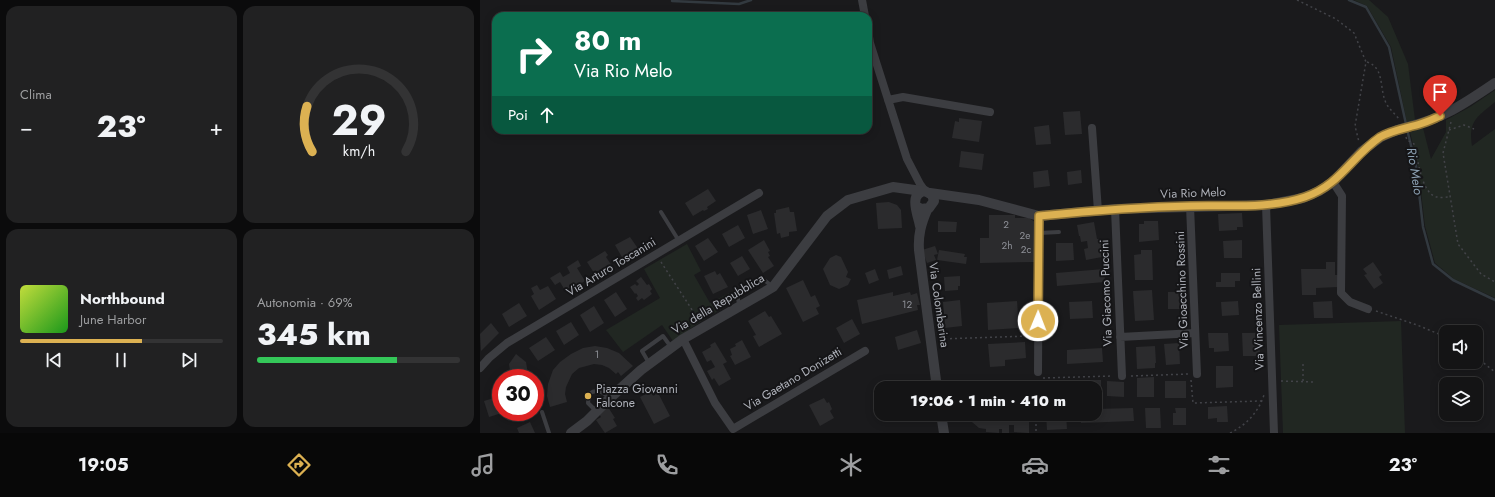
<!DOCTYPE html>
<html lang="it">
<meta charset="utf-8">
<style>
body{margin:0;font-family:Jost,sans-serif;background:#212122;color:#f1f3f6;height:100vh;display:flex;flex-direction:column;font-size:15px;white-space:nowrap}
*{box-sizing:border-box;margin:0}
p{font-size:13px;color:#9d9ea0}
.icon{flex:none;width:22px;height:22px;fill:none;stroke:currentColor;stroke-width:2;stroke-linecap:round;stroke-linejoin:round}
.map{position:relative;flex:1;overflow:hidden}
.sheet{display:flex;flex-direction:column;gap:6px;padding:6px;background:#0b0b0c;width:480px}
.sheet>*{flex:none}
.guide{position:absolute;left:12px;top:12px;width:380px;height:122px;border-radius:12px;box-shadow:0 2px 10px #0003,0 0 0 1px #333334;background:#0b6e4f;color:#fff;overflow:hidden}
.buttons{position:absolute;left:959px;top:325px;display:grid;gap:8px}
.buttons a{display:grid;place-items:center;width:44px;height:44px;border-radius:8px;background:#141415;box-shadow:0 2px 10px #0003,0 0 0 1px #333334;font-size:20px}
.speed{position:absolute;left:12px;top:369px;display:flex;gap:8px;font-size:20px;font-weight:700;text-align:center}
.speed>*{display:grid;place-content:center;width:52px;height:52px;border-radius:50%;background:#141415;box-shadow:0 2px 10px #0003,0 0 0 1px #333334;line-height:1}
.speed .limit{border:6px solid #d22;background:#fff;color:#111}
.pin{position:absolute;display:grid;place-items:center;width:34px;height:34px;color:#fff;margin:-41px -17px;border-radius:50% 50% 50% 0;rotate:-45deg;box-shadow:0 0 4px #0007}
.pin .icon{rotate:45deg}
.me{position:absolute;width:44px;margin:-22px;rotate:1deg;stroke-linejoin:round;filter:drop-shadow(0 0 3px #0008)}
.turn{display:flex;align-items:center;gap:14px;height:84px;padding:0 16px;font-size:18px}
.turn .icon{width:52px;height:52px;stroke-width:2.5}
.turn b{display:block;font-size:28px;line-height:34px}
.then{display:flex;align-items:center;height:38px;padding:0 16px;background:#0003;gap:8px;font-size:15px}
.big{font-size:30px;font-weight:800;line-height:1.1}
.sheet .widget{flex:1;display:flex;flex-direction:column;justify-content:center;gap:6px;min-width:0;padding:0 14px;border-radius:12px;background:#212122}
.sheet .dial{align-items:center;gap:0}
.dial svg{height:104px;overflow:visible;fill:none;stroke:#333334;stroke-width:7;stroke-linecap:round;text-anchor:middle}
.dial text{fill:#f1f3f6;stroke:none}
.song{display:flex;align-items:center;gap:12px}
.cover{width:48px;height:48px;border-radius:6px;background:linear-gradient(135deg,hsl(70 70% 55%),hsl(120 70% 35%))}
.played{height:4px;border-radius:2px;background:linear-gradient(90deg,#dcb152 60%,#333334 60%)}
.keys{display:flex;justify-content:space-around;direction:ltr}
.heat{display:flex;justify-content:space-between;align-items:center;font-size:22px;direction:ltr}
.charge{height:6px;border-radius:3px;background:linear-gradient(90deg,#34c759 69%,#333334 0)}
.sheet .tiles{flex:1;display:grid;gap:6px;grid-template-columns:repeat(2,1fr)}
.trip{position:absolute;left:394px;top:381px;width:228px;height:40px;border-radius:12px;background:#141415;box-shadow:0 2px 10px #0003,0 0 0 1px #333334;font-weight:800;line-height:40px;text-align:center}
.tabs{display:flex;height:64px;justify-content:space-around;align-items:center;background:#080808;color:#9d9ea0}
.tabs .icon{width:28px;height:28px}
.tabs .active{color:#dcb152}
.tabs b{font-size:18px;color:#f1f3f6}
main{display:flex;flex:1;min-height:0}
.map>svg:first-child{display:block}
.green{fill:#212722}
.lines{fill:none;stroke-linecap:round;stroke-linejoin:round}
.stream{stroke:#32393f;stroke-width:2.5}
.building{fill:#2b2b2d}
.path{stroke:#424348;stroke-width:1.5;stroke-dasharray:2 3;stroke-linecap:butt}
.service{stroke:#3c3d41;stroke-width:4}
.minor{stroke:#3c3d41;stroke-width:8}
.tertiary{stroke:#3c3d41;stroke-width:10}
.tertiary-bridge{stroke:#3c3d41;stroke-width:10}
.route-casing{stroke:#8f7335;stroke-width:10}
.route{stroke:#dcb152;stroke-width:7}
.poi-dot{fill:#dcb152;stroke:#151517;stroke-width:1.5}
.labels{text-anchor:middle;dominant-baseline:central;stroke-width:4;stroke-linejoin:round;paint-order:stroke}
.number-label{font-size:10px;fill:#8e9097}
.street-label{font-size:12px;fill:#afb2ba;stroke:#151517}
.poi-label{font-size:12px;fill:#afb2ba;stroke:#151517;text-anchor:start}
.water-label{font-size:13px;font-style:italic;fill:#8a9eb0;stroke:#151517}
</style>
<main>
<section class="sheet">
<div class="tiles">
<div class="widget"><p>Clima</p>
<div class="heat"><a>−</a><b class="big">23°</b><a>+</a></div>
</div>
<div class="widget dial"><svg viewBox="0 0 100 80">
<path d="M14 69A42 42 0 1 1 86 69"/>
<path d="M14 69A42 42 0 0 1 10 34" stroke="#dcb152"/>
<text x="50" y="56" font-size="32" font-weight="700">29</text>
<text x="50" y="72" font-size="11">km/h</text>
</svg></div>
<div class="widget">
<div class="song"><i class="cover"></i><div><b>Northbound</b><p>June Harbor</p></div></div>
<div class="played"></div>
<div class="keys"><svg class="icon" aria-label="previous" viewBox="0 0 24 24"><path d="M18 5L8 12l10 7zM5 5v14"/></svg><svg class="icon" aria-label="pause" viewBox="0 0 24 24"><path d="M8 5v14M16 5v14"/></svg><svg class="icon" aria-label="next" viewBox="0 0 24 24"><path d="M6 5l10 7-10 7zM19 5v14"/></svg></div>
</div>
<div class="widget"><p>Autonomia · 69%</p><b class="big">345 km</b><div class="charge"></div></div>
</div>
</section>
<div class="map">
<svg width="1015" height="433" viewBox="0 0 1015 433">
<rect width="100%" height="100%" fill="#1a1a1c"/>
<path class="green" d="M874 0H889L908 17 928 64 935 120 927 123 911 47 887 6Z
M1015 90V102C997 117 988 121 992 146L1015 129V298L974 279 955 263 945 226 938 166 930 132 943 128 951 159 966 132V120L990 107Z
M207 244 221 271 214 275 230 303 249 293 254 301 217 324 193 341 182 325 143 352 126 330 180 298 164 269Z
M921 321 925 433H803L799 325Z"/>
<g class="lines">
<path class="stream" d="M869 0 886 7 909 47 926 124
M192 1 259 4 271 0
M927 129 936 166 943 227 953 264 973 280 1015 300"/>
</g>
<path class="building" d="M600 111 602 134 585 135 583 112Z
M479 118 502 121 499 142 472 138 475 121 479 122Z
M569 125 571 144 556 145 554 127Z
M481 151 504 154 502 170 479 167Z
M568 170 570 186 554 188 553 172Z
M601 170 602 183 588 185 587 172Z
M228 189 236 201 227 207 228 209 224 211 223 210 213 216 205 203Z
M409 202 417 205 421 210 422 228 398 229 396 203Z
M309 207 310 212H314L317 231 309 232V236L301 238 300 233 297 234 294 213H296V210Z
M281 210 288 229 273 234 267 215Z
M762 213 763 227H757V230L739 231 738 214Z
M509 215H535V218H549L555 222 556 262 500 263V238H509Z
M458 221 477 222 476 232H458Z
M664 221H678L679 240 659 242V224H664Z
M614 222 617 239H623L625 252 621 253 622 257 606 260 604 249 608 248 607 241 601 242 600 236H599L597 225Z
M258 225 265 238 249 247 242 234Z
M150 237 159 250 143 259 135 245Z
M228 238 238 252 224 261 215 246Z
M284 240 290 251 288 252 290 256 288 257 294 266 283 273 268 250Z
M762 240V258H744L743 241Z
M576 243H593L594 260 576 261Z
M455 246 458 254 454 255 456 260 447 263 442 250Z
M459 250 485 254 484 257H487L486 264 457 260Z
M661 250H672L673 280H655L654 255 661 254Z
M125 251 128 255 126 257 132 266 116 276 107 262Z
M356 255 361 257 368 272 366 277 371 279 368 285 359 289 350 285 343 269 350 258Z
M262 256 270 269 258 276 250 263Z
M98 260 101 266 97 268 105 281 86 292 80 282 75 285 70 278 80 272 83 277 90 273 87 267Z
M846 262H855V275H858V287L836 288V295H822L821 269H846Z
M893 262 902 275 899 277 903 283 894 289 884 275 887 274 883 269Z
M421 266 423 275 409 279 407 270Z
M395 269 399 280 389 284 385 273Z
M624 269 625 282 577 286 576 273Z
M235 271 237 275 240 273 248 287 233 294 224 276Z
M741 273H760V281H755V287H736V282H741Z
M480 276V286H478V290L465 291 464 277Z
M161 277 167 285 169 284 172 289 170 291 172 294 164 300 162 298 158 301 156 298 158 296 156 293 155 294 150 287 155 284 157 286 159 284 156 281Z
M323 280 331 297 335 295 340 306 336 308 339 314 323 322 306 288Z
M57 285 60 290 68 286 76 299 59 310 51 296 54 294 51 288Z
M672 290 674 320 655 321 653 291Z
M136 292 147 309 135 317 124 300Z
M413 292V296L430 292 431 295 437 293 440 305H437L438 310 382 324 377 300Z
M688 292H704V309H688Z
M480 300 482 326 465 328 463 302Z
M537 301 539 328 508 330 507 303Z
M612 301 613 318 590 319 589 302Z
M758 301 759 315 742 316 741 302Z
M852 301 853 318H834L833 302Z
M39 303 47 316 29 327 22 314Z
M114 306 124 323 110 332 100 315Z
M285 311 289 317 291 316 302 334 279 347 273 336 276 335 268 321Z
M372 319 380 334 364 343 356 328Z
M91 322 99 335 84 345 76 331Z
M11 323 19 333 1 351 0 334Z
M437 330 441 343 418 350 415 337Z
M728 333H748L749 351 734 352V348H729Z
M762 333H779L780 356H763Z
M66 337 75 350 58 361 49 348Z
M262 340 271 357 255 365 250 356 252 355 250 349 256 346 255 344Z
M235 342 247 362 243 364 251 379 239 386 234 378 232 380 227 371 235 367 231 360 227 362 222 352 231 347 230 345Z
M545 342 546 358 525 360V366L510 367 508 344Z
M699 343 700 364 686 365 684 344Z
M115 346 127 348 139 353 153 366 141 376 138 372 136 374 129 368 122 365 114 364 99 368 92 374 86 387 85 394 87 402 70 407 67 396 68 384 73 370 80 362 91 354 103 348Z
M675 346 676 363H675V368L657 369 656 347Z
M622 348 623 362 587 364V350Z
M36 354 46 362 48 375 31 377 29 364Z
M736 366H753V387L736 388Z
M674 377V397H657V378Z
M572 380H582L581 385H600V380H621V396H615V388H572Z
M627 381 644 382V397L627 396Z
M685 381H706V398H685Z
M531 383H546V388H531Z
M176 389 190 416 174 424 160 397Z
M20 396 21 412H25L9 417 4 401Z
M344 398 347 403 349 402 352 409 350 411 354 418 340 426 329 405Z
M747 406 748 422H737V418L728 419V407Z
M128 407 135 418 133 419 137 426 125 433 116 420 121 417 119 414Z
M653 408 654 421 601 423V414H615V409Z
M665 408H680L681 428H666Z
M695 408H706V425H693V413H696Z
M566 414H586L587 429 567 430Z
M492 416 549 417V433L534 432V425H529V433H522V429H519V433L506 432V429L499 428 492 422Z
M50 422 55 433H39L37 428Z"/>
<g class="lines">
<path class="path" d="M817 0 856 19 874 33 886 62 875 126 879 142
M887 62C905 68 899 88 906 103 909 109 915 114 920 120
M971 122 963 153 978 244 1001 274 1015 282
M969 130 984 125 994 129
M926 137 927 140 934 144C938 158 941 194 957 197 961 198 967 197 970 197
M181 262 218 319
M896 311 937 325 966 337
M460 339 550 336
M996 357 1015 372
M823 364V381
M651 376 709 374
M563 378 633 376
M555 380V388
M711 380 713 403 781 401
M801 381 834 382
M556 414V433
M750 433C766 425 778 413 784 395"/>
<path class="service" d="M181 212 199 241
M559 233 579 232
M260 306 256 293 276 281 283 279 293 287
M169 363 162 351 183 336 191 347
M116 411 108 403 109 394C117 388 122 392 129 397
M62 412 69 433"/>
<path class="minor" d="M382 0 385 16
M388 30 390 43 427 159 440 184 445 191
M408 100 423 97 510 112
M612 128 618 211
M853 182 862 196 861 293 870 302 888 309
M786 205 794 433
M710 206 717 374
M635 209 642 376
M640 337 715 333
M203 339 235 403 253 429 385 351
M0 368 9 358 27 343 279 193
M558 372 559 216"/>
<path class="tertiary" d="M927 127C964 118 984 104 1015 83
M450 193 499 200 559 216 635 209 786 205 823 198 839 191 853 182 882 151 901 137 917 130
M436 206 441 209 449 208 454 201 452 195 445 191C428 193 438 215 440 226
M447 210C441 224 438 235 439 250L457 388
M461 414 464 433
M91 433 107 421 130 398 161 370 203 339 293 287 347 216 368 200 413 187 442 191"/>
<path class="tertiary-bridge" d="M917 130 927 127"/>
</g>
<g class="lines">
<defs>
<path id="route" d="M558 321 559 216C610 211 660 207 711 206 747 205 790 209 825 197 860 185 871 157 900 137 912 130 927 128 940 124 947 122 953 119 960 116"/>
</defs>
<use href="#route" class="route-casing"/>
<use href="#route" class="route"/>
</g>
<circle class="poi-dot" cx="108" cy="396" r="4"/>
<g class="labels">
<g class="number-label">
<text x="526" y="224">2</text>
<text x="545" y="235">2e</text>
<text x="527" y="245">2h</text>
<text x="546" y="249">2c</text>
<text x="427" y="304">12</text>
<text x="117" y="354">1</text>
</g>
<g class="street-label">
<text transform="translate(713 193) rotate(-2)">Via Rio Melo</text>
<text transform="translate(131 267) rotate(-31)">Via Arturo Toscanini</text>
<text transform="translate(702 290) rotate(-92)">Via Gioacchino Rossini</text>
<text transform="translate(626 293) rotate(-92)">Via Giacomo Puccini</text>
<text transform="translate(238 304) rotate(-31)">Via della Repubblica</text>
<text transform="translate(459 305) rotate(82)">Via Colombarina</text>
<text transform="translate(778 319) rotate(-92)">Via Vincenzo Bellini</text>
<text transform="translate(313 379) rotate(-31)">Via Gaetano Donizetti</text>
</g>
<g class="poi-label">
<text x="116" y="389">Piazza Giovanni<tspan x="116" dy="14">Falcone</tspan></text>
</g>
<g class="water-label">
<text transform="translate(935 171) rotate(81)">Rio Melo</text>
</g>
</g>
</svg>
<div class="buttons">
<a><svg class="icon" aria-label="sound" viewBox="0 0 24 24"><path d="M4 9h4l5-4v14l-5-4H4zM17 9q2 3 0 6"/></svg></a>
<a><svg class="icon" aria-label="layers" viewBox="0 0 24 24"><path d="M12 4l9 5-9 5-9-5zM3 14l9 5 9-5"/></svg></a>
</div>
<div class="speed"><div class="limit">30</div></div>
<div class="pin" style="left:960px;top:116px;background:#d93025"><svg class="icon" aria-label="arrive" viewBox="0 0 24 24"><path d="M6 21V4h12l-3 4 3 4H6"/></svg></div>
<svg class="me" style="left:558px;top:321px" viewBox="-20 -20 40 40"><circle r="17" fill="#dcb152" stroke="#fff" stroke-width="3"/><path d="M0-11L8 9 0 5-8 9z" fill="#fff"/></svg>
<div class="trip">19:06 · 1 min · 410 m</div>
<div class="guide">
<div class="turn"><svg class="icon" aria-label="right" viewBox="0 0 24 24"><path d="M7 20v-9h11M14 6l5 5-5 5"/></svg><div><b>80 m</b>Via Rio Melo</div></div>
<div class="then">Poi<svg class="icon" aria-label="ahead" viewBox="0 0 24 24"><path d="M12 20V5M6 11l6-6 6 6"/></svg></div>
</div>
</div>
</main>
<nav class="tabs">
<b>19:05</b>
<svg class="icon active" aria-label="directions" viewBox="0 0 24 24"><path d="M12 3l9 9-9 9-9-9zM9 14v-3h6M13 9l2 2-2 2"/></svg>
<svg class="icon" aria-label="music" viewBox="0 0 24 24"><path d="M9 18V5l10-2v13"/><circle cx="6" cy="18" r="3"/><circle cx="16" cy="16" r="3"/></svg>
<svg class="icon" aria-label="phone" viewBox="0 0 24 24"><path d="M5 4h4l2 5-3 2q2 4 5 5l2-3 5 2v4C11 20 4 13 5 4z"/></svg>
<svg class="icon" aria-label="climate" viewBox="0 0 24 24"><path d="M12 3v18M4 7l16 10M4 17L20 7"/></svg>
<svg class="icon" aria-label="car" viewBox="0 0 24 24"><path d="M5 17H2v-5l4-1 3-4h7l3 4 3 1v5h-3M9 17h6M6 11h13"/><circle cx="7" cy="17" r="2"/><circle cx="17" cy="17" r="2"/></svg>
<svg class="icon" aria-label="filters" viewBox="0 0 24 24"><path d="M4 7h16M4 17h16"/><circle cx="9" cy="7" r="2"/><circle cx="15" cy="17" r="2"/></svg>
<b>23°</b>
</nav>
